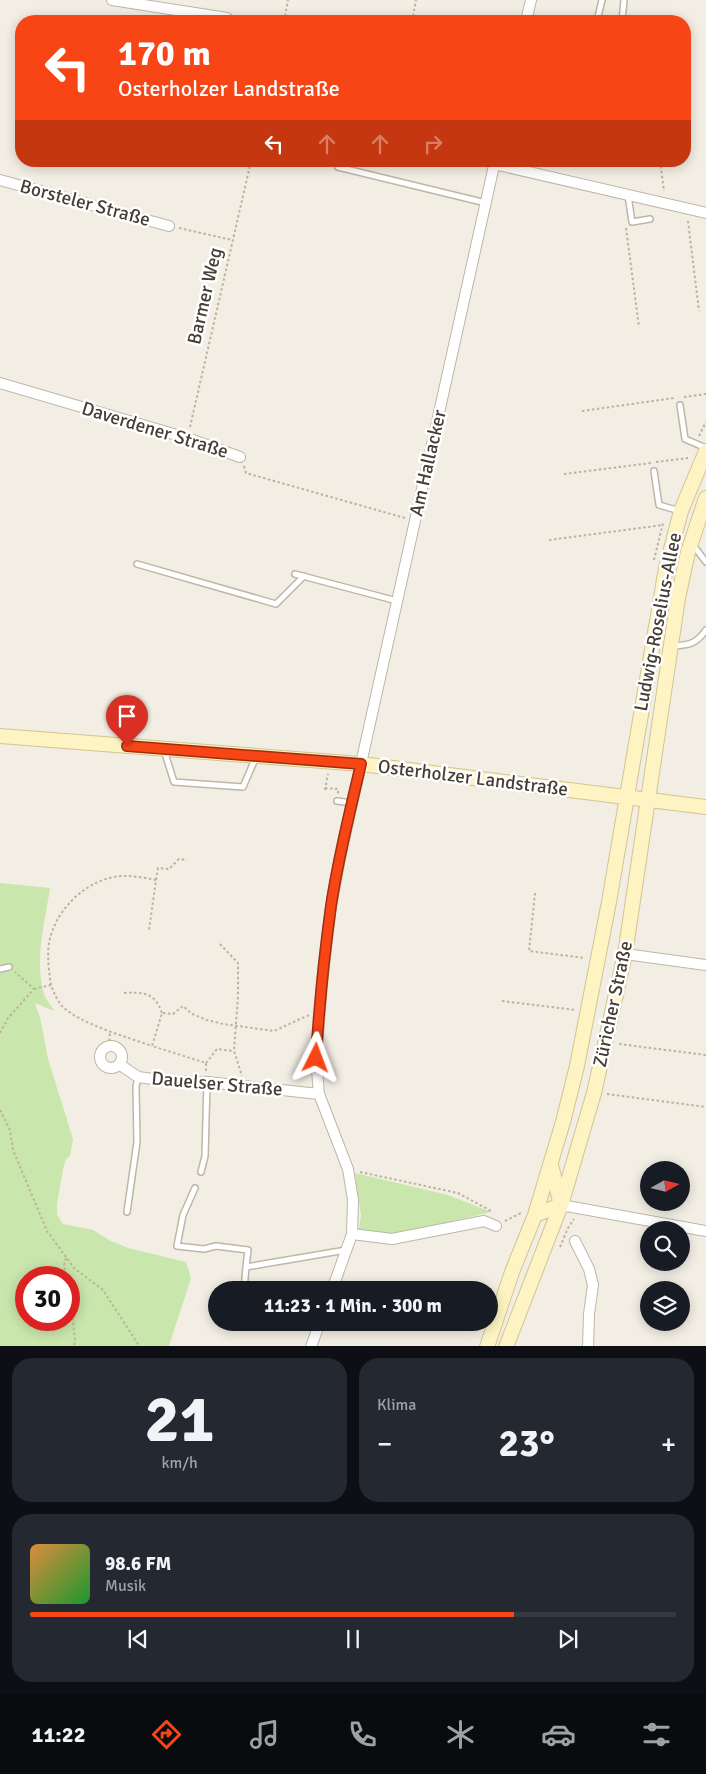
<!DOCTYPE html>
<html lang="de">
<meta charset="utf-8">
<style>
body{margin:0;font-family:Signika,sans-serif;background:#242831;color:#f1f3f6;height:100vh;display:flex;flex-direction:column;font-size:19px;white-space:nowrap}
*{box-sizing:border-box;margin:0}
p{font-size:16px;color:#9ea1a6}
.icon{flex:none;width:28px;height:28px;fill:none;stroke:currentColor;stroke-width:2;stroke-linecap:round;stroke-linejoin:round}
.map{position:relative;height:1346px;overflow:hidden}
.panel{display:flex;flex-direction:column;gap:12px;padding:12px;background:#0d0f14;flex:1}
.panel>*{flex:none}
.hud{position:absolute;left:15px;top:15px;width:676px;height:152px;border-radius:20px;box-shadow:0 2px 12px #0003;background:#f74516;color:#fff;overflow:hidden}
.needle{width:32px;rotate:82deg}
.controls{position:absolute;left:640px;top:1161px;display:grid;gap:10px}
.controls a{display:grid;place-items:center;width:50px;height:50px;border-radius:50%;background:#171b24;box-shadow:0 2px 12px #0003;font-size:25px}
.speed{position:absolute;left:15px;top:1266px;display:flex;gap:10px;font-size:25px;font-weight:700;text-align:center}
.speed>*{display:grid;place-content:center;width:65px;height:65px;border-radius:50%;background:#171b24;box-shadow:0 2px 12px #0003;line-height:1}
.speed .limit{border:8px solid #d22;background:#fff;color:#111}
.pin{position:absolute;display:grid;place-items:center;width:42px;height:42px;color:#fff;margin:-51px -21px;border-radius:50% 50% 50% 0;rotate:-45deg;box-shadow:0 0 5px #0007}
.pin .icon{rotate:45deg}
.me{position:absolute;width:55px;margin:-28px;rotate:3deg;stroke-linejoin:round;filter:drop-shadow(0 0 4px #0008)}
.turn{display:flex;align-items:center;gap:18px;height:105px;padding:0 20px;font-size:22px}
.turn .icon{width:65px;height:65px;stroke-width:2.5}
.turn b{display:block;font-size:35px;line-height:42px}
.lanes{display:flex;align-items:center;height:48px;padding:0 20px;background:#0003;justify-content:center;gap:25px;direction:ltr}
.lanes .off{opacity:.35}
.big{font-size:38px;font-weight:700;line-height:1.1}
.panel .card{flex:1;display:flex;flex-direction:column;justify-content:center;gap:8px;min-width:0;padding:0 18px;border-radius:20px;background:#242831}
.panel .dial{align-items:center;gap:0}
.dial b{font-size:65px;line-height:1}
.song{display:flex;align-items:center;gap:15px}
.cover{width:60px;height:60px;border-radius:8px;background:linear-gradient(135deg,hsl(30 70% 55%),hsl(130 70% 35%))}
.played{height:5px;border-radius:2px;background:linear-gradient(90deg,#f74516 75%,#363941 75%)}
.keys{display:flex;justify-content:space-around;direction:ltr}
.heat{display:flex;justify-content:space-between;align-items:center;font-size:28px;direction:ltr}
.panel .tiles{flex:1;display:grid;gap:12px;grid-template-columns:1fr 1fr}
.card:last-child{grid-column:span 2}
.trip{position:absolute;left:208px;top:1281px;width:290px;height:50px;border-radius:25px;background:#171b24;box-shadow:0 2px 12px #0003;font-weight:700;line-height:50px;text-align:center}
.tab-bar{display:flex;height:80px;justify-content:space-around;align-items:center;background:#090b0e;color:#9ea1a6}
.tab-bar .icon{width:35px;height:35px}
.tab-bar .selected{color:#f74516}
.tab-bar b{font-size:22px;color:#f1f3f6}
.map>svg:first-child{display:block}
.green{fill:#c9e6ad;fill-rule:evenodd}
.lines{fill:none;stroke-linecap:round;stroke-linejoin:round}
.lane-casing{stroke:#bdb7a7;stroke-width:8}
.street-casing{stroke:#bdb7a7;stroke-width:12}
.secondary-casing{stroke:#d2c494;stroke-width:16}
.path{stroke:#beb398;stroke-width:2;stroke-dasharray:2.5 2.5;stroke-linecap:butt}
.lane{stroke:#fff;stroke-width:5}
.street{stroke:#fff;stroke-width:10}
.secondary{stroke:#fef3c2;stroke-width:14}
.route-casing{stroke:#a12d0e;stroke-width:12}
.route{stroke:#f74516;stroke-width:9}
.labels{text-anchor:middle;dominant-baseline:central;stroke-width:5;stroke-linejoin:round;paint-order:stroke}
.street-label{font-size:19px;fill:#443e34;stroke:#fff}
</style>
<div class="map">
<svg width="706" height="1347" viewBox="0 0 706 1347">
<rect width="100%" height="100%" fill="#f2eee4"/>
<path class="green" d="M0 883 50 888C45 922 34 960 44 994 46 1000 51 1005 54 1011L35 1003 40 1017 48 1059 73 1139 70 1156 66 1159 63 1169 57 1204V1215L63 1224 93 1230 109 1240 128 1248 186 1262 191 1278 169 1346 0 1347ZM26 1278H69V1320H26Z
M355 1173 448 1195 491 1212 388 1236 358 1233 361 1216Z"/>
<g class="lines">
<defs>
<path id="lane" d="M597 21 602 0
M622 21 624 0
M338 167 486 203
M628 195 632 222 650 219
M680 405 685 439 706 448
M654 471 659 505 680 511
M693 545 706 562
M137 564 276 604 304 576
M295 574 397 601
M673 646C689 645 696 644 706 630
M164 750 174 782 243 787 256 757
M337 801 352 803
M0 969 9 967
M201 1172 205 1156 207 1082
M195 1188 183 1215 177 1246 204 1249 216 1246 248 1250 246 1267 346 1250
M127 1212 137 1142 136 1087 138 1077
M244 1290 246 1267"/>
<path id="street" d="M112 0 227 18
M526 21 531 0
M494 164 706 213
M0 180 169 226
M0 383 187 438 240 457
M625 954 706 965
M100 1057a11 11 0 1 1 22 0a11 11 0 1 1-22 0Z
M119 1064 138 1077 168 1081 208 1082 319 1094
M561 1205 706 1231
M352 1234 392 1239 484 1221 496 1226
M575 1241 589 1269 593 1285 589 1314 588 1347
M332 1290 352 1234 353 1200 348 1169 319 1094 316 1058 323 973 331 906 340 858 495 161
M311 1347 320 1322"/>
<path id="secondary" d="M0 736 361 764 706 807
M535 1215 561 1205 551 1165
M487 1347 512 1272 535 1215 563 1122 577 1066 609 902 666 568 681 511 706 451
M506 1347 561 1205 594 1093 625 954 678 598 688 552 706 498"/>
</defs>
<use href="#lane" class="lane-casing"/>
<use href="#street" class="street-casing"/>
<use href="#secondary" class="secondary-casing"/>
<path class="path" d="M284 21 288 0
M412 21 416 0
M660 161 664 191
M688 221 699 311
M179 228 232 240
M626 228 639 327
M684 397 706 394
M582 411 674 398
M190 427 251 161
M699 436 706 422
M656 462 688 458
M244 466 246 473 405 518
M564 474 651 463
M549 540 663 525
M654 560 663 523
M325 788 338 789V794
M325 790 328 774
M156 880 158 868 169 869 179 859 187 860
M535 893 529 951 585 958
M220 944 238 963V996L234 1051 242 1076
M51 985C49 972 47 956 49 943 55 909 89 876 125 876 135 876 146 878 156 880L149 930
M34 989 51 985C54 993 57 1000 62 1006 80 1024 127 1037 152 1046
M124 993C142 992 155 992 162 1013
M502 1001 576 1010
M0 1033 8 1018 34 989 15 972
M619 1044 706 1055
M109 1046 110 1031
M206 1063 217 1049 233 1051
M206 1071V1063L152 1046 162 1013 173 1014 183 1006 192 1014 207 1020 223 1024 274 1031 309 1015
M607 1094 706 1107
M0 1110 10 1130 13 1150 47 1231 74 1268 103 1290 140 1347
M360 1172 458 1193 493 1212
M505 1221 523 1212
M560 1247 568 1228 574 1219
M66 1258 64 1265 66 1278
M69 1288 75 1339 74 1347"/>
<use href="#lane" class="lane"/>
<use href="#street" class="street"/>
<use href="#secondary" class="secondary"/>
</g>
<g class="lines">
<defs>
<path id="route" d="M127 746 361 764C350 811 338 858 331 906 324 957 319 1007 316 1058"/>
</defs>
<use href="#route" class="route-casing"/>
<use href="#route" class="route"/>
</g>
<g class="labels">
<g class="street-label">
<text transform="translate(85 203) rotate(15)">Borsteler Straße</text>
<text transform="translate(205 296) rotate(-77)">Barmer Weg</text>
<text transform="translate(155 430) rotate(17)">Daverdener Straße</text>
<text transform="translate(428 463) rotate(-77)">Am Hallacker</text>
<text transform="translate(658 622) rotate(-79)">Ludwig-Roselius-Allee</text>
<text transform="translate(473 778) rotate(7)">Osterholzer Landstraße</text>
<text transform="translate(613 1004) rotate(-78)">Züricher Straße</text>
<text transform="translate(217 1084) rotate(5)">Dauelser Straße</text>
</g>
</g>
</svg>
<div class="controls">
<a><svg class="needle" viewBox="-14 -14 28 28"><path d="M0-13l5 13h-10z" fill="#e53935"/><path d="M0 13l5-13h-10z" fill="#9ea1a6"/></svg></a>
<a><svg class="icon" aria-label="search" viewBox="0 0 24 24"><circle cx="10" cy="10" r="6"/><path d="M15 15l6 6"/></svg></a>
<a><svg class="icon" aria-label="layers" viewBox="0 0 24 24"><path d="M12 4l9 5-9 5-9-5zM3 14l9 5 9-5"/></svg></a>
</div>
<div class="speed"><div class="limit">30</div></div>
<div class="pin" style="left:127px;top:746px;background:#d93025"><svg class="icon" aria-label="arrive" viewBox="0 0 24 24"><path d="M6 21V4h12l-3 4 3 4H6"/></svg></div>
<svg class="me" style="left:316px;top:1058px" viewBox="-20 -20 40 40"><path d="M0-17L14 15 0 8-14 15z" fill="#f74516" stroke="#fff" stroke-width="4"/></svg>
<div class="trip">11:23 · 1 Min. · 300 m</div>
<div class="hud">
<div class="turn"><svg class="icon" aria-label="left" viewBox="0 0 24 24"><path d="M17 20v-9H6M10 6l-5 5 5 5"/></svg><div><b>170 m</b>Osterholzer Landstraße</div></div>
<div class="lanes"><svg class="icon" aria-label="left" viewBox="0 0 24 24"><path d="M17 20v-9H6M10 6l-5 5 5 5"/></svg><svg class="icon off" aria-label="ahead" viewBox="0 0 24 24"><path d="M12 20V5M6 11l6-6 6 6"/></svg><svg class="icon off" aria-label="ahead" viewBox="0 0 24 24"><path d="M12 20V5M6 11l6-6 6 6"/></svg><svg class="icon off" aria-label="right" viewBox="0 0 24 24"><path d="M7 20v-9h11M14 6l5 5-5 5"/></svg></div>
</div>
</div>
<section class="panel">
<div class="tiles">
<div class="card dial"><b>21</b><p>km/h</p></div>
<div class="card"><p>Klima</p>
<div class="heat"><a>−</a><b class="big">23°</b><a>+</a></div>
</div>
<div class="card">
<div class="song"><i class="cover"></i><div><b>98.6 FM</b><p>Musik</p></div></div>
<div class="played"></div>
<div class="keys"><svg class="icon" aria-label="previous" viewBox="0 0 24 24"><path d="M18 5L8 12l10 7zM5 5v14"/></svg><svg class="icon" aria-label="pause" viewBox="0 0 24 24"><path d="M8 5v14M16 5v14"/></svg><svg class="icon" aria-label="next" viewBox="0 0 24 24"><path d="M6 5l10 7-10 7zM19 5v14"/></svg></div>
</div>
</div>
</section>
<nav class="tab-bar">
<b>11:22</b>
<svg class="icon selected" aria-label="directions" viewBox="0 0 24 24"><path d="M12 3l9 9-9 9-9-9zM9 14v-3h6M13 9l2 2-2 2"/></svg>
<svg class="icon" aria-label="music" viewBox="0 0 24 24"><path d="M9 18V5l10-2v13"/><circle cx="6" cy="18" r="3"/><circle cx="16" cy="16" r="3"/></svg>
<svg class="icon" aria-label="phone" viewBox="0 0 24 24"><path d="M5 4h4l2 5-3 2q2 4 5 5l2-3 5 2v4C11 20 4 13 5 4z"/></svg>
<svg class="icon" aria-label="climate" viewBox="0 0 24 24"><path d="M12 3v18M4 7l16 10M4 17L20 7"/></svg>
<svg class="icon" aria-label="car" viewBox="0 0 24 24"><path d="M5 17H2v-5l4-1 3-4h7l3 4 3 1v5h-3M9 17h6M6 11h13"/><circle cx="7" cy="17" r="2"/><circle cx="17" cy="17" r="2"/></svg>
<svg class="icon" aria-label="filters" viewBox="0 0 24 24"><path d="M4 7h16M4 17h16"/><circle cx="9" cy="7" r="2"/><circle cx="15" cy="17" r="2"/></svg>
</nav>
